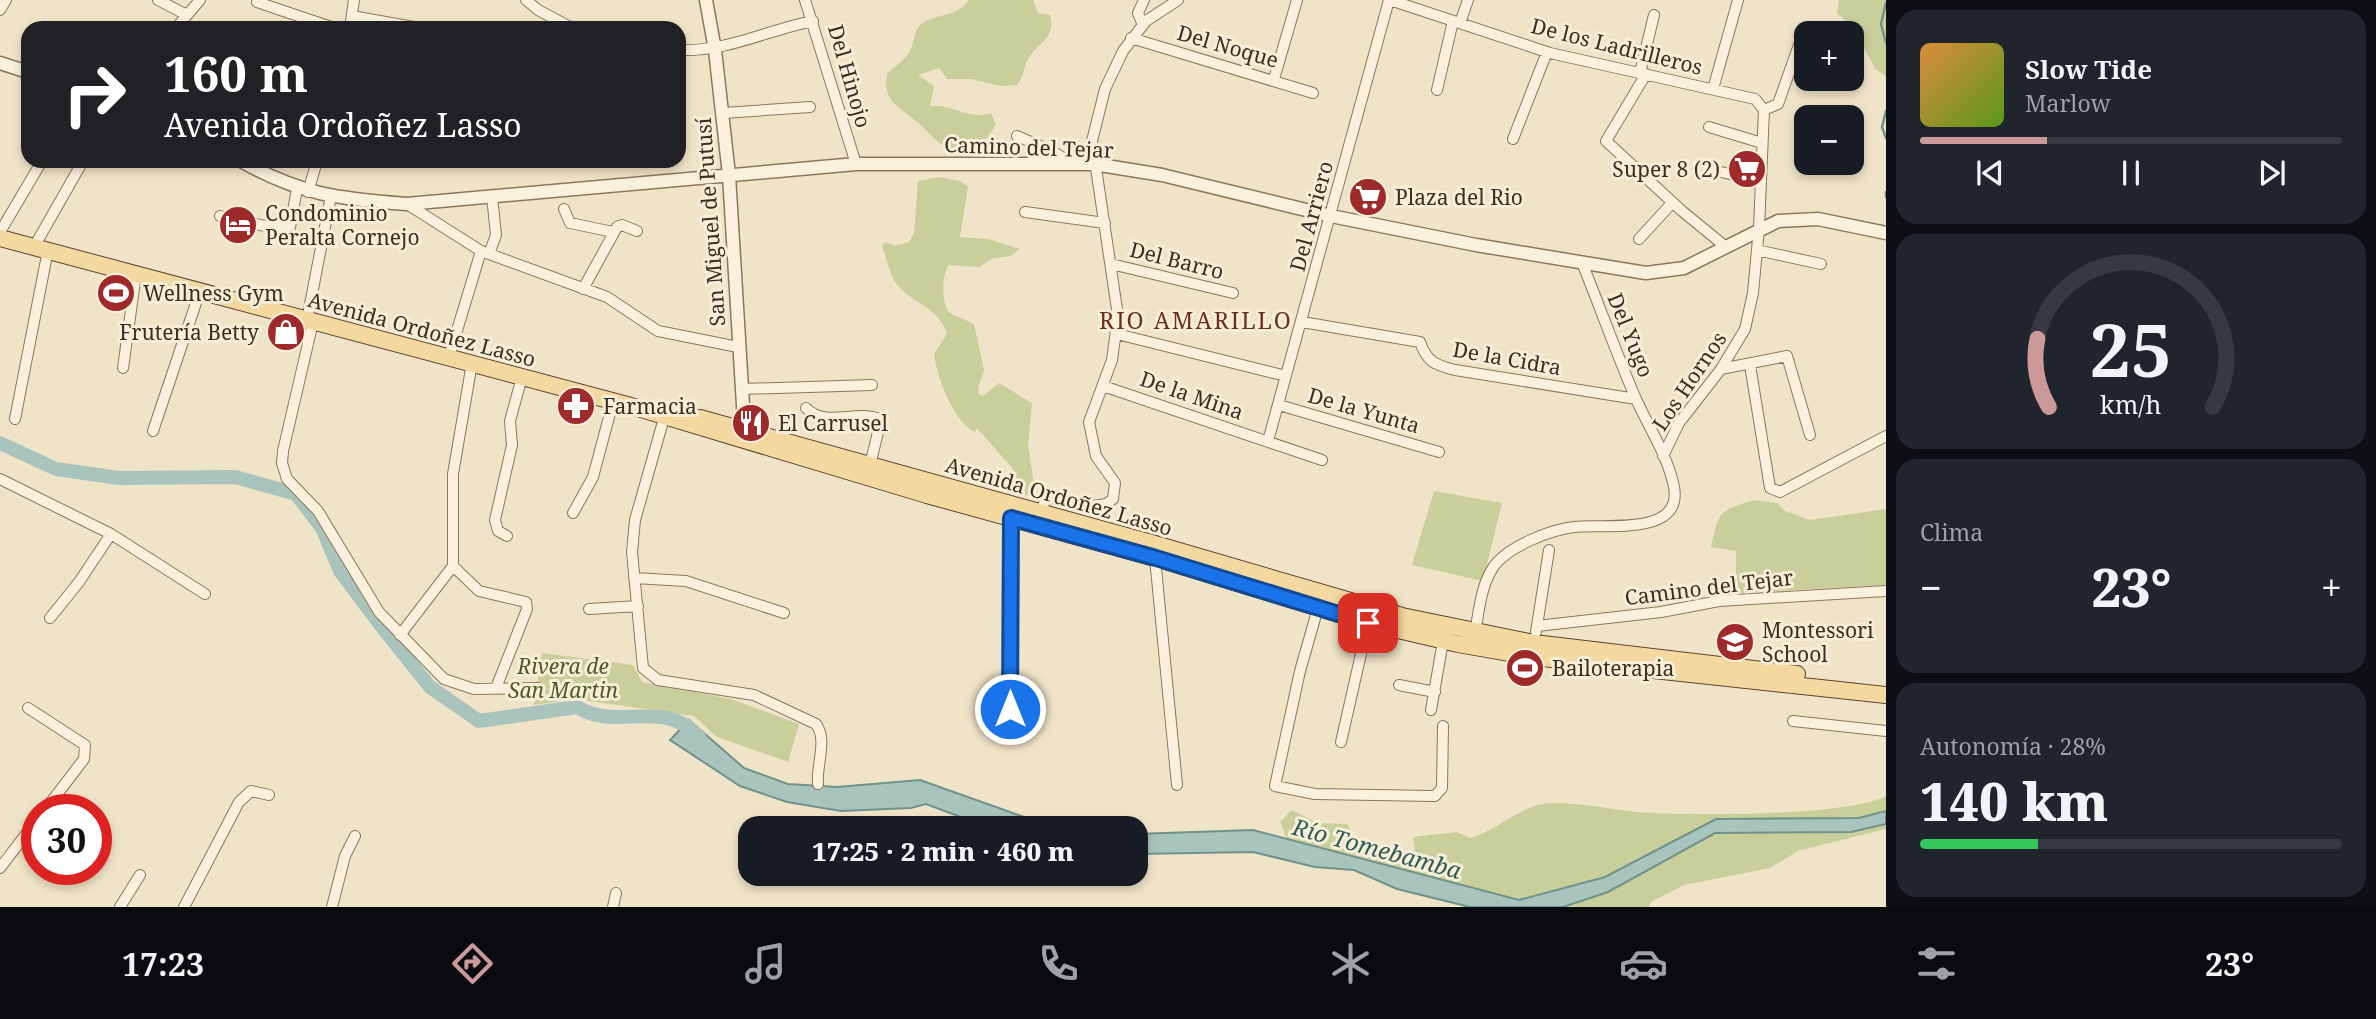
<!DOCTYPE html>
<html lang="es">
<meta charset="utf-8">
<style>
body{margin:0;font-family:"Noto Serif",serif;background:#20242c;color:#f1f3f6;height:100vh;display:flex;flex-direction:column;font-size:26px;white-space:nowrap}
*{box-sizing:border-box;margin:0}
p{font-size:23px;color:#9ea1a6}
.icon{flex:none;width:38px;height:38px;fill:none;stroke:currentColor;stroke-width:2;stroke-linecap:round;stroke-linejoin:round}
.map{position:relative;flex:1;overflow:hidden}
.drawer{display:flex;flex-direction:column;gap:10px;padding:10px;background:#0d0f14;width:490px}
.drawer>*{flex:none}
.guide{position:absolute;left:21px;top:21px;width:665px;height:147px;border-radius:21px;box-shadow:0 4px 10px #0003;background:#202124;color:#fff;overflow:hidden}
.buttons{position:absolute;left:1794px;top:21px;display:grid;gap:14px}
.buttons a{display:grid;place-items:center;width:70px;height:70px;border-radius:14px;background:#171b24;box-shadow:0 4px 10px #0003;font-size:35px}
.speed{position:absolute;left:21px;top:794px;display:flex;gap:14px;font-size:35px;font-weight:700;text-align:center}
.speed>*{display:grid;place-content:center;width:91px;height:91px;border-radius:50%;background:#171b24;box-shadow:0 4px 10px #0003;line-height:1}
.speed .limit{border:10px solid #d22;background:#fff;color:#111}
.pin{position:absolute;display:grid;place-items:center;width:60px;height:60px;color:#fff;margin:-30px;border-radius:14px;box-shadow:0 4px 10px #0006}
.me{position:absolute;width:77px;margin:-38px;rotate:0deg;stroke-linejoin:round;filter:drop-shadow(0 0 5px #0008)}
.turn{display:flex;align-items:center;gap:24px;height:147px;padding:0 28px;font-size:32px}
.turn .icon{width:91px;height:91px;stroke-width:2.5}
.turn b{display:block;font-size:49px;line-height:60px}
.big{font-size:52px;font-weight:800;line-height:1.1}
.drawer .tile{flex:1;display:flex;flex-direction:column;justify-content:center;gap:10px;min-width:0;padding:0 24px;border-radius:21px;background:#20242c}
.drawer .dial{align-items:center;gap:0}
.dial svg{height:182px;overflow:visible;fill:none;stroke:#363941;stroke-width:7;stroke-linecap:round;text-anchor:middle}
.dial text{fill:#f1f3f6;stroke:none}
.song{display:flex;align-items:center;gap:21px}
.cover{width:84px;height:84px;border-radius:10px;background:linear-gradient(135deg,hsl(30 70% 55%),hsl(90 70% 35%))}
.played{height:7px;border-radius:4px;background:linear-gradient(90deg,#cc999b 30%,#363941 30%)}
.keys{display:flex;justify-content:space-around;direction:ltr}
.heat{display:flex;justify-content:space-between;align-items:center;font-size:38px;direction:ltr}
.charge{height:10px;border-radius:5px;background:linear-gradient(90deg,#34c759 28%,#363941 0)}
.trip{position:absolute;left:738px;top:816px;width:410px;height:70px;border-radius:21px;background:#171b24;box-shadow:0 4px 10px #0003;font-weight:800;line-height:70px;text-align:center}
.dock{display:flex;height:112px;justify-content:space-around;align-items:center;background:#090b0e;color:#9ea1a6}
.dock .icon{width:49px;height:49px}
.dock .selected{color:#cc999b}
.dock b{font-size:32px;color:#f1f3f6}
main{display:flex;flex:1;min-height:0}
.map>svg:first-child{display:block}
.green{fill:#c9cf9b}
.water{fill:#a9c4bc;stroke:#6f938a;stroke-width:2}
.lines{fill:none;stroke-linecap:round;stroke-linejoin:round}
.stream{stroke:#6f938a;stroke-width:2.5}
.river{stroke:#a9c4bc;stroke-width:14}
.minor-casing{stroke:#8d765c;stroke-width:12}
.tertiary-casing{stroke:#8d765c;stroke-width:15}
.primary-casing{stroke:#5b4430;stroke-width:18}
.minor{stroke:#faf1dc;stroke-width:10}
.tertiary{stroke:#faf1dc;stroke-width:12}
.primary{stroke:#f3d9a0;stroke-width:16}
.route-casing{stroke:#114b97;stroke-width:18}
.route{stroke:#1a73e8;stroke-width:12}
.labels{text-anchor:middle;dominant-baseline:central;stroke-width:6;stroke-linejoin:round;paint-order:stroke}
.street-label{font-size:21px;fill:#3d2e20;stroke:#f7eed8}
.poi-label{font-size:21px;fill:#3d2e20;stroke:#f7eed8;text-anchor:start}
.park-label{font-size:21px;font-style:italic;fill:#4d5a26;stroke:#f7eed8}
.neighbourhood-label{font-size:23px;letter-spacing:2px;fill:#6b2e1e;stroke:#f7eed8}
.water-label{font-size:23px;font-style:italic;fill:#2f5d5a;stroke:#f7eed8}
</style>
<main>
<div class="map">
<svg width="1886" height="907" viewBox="0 0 1886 907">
<rect width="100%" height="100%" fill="#f0e4c8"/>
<path class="green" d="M968 0H1033L1038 13 1050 15C1057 38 1037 43 1028 59 1023 68 1024 77 1017 85L1000 86 971 79H947L939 68 918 75 934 86 930 106C952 103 970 121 991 113L996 125 981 146C972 147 957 152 948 148 935 142 927 130 916 121 899 107 882 101 887 74 895 65 904 62 910 51 915 41 914 28 924 22 937 14 960 16 968 0Z
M1839 0H1886V76L1875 69 1854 28 1837 13Z
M939 177 960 181 968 187 960 237 988 239 1020 249 1011 256 994 258 979 267 949 265C941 276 942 301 948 312L974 324 984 370 978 388 979 394 983 396 999 383 1032 403 1028 445 1034 484 1027 496 1020 490 1012 468 977 428 975 432C953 422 937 377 934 354L947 334C938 305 912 305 895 282 890 274 886 256 882 246L885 242 895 246 909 242 914 233 918 181Z
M1434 491 1502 503 1483 581 1412 565Z
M1754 500 1777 503 1785 511 1810 520 1886 509V585L1736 593V551L1711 547C1719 513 1717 511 1754 500Z
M542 653 633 665 642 682 731 699 799 724 788 762 717 737 694 716 575 699 534 705Z
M1886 796V811L1859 818 1716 819 1605 877 1521 900 1428 882 1288 842 1280 822 1292 810 1317 823 1347 824 1354 836 1404 856 1415 850 1413 837 1457 832 1470 838C1499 830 1522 803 1553 803 1586 802 1620 812 1653 813 1701 815 1849 816 1886 796Z
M1886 823V829L1798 851 1770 868 1684 885 1651 902 1649 907H1563L1608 892 1715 833 1851 832Z"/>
<path class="water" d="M689 720 744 768 788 784 837 787 920 780 1055 828H990L926 804 911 808 841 811 787 802 740 786 670 740Z
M1886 811V824L1851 832 1715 833 1608 892 1563 907H1470L1397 889 1354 870 1315 867 1253 852 1136 854V834L1253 830 1519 900 1605 877 1716 819 1859 818Z"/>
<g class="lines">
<path class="stream" d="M1886 3 1881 24 1886 43
M1886 111 1882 127 1886 138
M1886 192V197"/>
<path class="river" d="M0 443 56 469 119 478 235 477 296 494 322 528 340 571 382 627 430 687 479 721 577 707C616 732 664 697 699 737"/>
<defs>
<path id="minor" d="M158 0 187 15
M526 0 538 10 572 28
M805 0 856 164
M1390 0 1550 53 1755 99 1764 110 1759 228 1753 293 1745 329 1721 369 1679 423 1663 456
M257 2 334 28
M0 10 6 0
M352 16 419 28
M1460 23 1468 0
M1143 25 1138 13 1144 0
M176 28 200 0
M350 28 354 0
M1131 38 1313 93
M1852 48 1858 50
M679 50C727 52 767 30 813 21
M1640 73 1654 15
M1646 74 1606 141 1682 211 1726 247
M1274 79 1297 0
M1713 89 1738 0
M1437 90 1453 21
M1764 110 1778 104 1805 28
M723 113 810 107
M1709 127 1762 143
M1017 136 1052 151 1073 164
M1513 139 1547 52
M1712 170 1760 181
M308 192 317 161
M407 204 481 251 607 297 658 331 738 347
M564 209 570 223 613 232
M1025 212 1105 223
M220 216 269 227H290L297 189
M0 232 42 161
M1639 239 1672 203
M34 247 83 161
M1757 250 1821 264
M489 254 496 235 492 196
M1111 264 1233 293
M583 289 617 227 622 225 637 231
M307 320 331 196
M313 322 283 451 282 463 287 479 318 511 379 612 444 679 474 689 538 688
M1302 322 1420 342C1427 362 1435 365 1455 370L1636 399
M1117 334 1286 376
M449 357 481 251
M1750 365 1770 488 1780 492 1886 436
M123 368 136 274
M1721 369 1787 356 1810 435
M1103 386 1322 460
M742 389 872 385
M1279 405 1439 452
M806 408C827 429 858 408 881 420L870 465
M666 411 635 520 632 552 643 668 658 680 754 695 816 724C828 740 816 765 818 784
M15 419 48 250
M153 431 200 291
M1268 441 1389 0
M0 479 111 534 205 594
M573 513 593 477 613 402
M1040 513 1045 501 1052 497 1094 506 1106 504 1113 499 1115 483 1096 456 1089 422 1112 360 1118 316 1092 141 1105 89 1123 51 1146 21 1178 0
M507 536 498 531 495 520 512 445 510 421 522 377
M1155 558 1177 785
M453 566V474L472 363
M634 578 686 581 784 613
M1318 608 1300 671 1275 786 1315 794 1435 796 1442 788 1443 726
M589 609 638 606
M50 618 79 582 111 534
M1537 626 1661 612 1719 601 1886 591
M1536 632 1549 550
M1475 633C1479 610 1481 585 1494 566 1509 546 1550 530 1574 527 1601 523 1683 538 1674 487 1668 456 1649 428 1636 399 1617 355 1601 310 1583 265
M400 635 453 566 479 591 526 602 527 609 496 688
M1399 685 1435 692
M28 708 85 745 84 759 45 810
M1431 710 1443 641
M1793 721 1886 731
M1010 735 1011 518
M1341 742 1368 623
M0 868 37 820
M120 907 140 875
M184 907 239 802 251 791 269 795
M332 907 345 856 355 836
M613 907 616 893"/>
<path id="tertiary" d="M706 0 715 50 729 175 745 438
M0 63 28 72
M241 161C301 195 340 199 407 204L856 164H1094L1162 175 1331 216 1476 245 1646 273 1684 268 1778 221 1818 219 1886 233"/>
<path id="primary" d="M0 238 631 406 927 495 1155 558 1368 623 1458 644 1533 657 1886 695
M700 418 1155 544 1402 616 1534 643 1797 674"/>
</defs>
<use href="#minor" class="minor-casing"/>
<use href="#tertiary" class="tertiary-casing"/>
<use href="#primary" class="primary-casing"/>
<use href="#minor" class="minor"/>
<use href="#tertiary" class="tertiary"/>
<use href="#primary" class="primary"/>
</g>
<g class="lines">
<defs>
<path id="route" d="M1010 709 1011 518 1156 558 1368 623"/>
</defs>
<use href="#route" class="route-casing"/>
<use href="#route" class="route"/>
</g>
<defs>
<symbol id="supermarket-disc" viewBox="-11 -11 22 22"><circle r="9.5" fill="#9e2a2b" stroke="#f7eed8"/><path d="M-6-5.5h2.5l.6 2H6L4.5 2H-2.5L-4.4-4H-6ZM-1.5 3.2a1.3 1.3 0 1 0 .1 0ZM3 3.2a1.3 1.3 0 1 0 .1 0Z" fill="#fff"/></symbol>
<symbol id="hotel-disc" viewBox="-11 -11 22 22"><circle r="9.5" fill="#9e2a2b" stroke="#f7eed8"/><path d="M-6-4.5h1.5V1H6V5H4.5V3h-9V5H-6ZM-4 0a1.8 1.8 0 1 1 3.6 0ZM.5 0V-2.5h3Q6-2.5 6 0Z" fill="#fff"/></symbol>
<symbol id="stadium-disc" viewBox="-11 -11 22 22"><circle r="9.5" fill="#9e2a2b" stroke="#f7eed8"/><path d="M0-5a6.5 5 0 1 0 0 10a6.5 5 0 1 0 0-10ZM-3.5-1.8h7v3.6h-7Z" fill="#fff"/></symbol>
<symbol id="shop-disc" viewBox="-11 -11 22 22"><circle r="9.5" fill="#9e2a2b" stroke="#f7eed8"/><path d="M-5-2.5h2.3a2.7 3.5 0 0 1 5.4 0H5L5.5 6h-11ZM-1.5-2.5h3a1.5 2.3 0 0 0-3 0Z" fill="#fff"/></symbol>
<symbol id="pharmacy-disc" viewBox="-11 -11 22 22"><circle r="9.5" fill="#9e2a2b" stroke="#f7eed8"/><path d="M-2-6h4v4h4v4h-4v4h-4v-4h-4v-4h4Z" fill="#fff"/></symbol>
<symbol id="restaurant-disc" viewBox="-11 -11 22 22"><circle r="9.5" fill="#9e2a2b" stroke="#f7eed8"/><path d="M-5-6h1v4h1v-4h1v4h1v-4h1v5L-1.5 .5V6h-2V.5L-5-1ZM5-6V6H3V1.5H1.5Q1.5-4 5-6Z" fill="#fff"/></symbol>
<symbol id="school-disc" viewBox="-11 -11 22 22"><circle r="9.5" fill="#9e2a2b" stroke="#f7eed8"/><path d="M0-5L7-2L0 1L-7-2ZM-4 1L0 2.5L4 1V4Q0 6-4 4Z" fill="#fff"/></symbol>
</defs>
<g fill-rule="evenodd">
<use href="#supermarket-disc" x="1725" y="147" width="44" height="44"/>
<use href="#supermarket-disc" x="1346" y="175" width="44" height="44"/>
<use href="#hotel-disc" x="216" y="203" width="44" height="44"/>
<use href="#stadium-disc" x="94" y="271" width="44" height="44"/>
<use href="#shop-disc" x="264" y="310" width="44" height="44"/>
<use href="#pharmacy-disc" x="554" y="384" width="44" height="44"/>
<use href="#restaurant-disc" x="729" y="401" width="44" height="44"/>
<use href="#school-disc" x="1713" y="620" width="44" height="44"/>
<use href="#stadium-disc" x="1503" y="646" width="44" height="44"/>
</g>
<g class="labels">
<g class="street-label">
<text transform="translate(1228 46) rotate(16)">Del Noque</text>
<text transform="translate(1617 46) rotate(14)">De los Ladrilleros</text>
<text transform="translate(850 76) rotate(74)">Del Hinojo</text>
<text transform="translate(1029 147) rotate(2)">Camino del Tejar</text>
<text transform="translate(1311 216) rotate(-75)">Del Arriero</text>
<text transform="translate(710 222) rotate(-94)">San Miguel de Putusí</text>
<text transform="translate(1177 260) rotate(14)">Del Barro</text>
<text transform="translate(422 329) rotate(15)">Avenida Ordoñez Lasso</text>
<text transform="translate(1631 335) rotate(68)">Del Yugo</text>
<text transform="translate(1507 358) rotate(10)">De la Cidra</text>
<text transform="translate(1689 381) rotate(-56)">Los Hornos</text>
<text transform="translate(1192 395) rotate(19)">De la Mina</text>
<text transform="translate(1364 410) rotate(16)">De la Yunta</text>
<text transform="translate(1059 496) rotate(16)">Avenida Ordoñez Lasso</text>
<text transform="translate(1709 587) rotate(-7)">Camino del Tejar</text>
</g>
<g class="poi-label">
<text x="1720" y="169" text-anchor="end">Super 8 (2)</text>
<text x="1395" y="197">Plaza del Rio</text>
<text x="265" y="213">Condominio<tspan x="265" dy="24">Peralta Cornejo</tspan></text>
<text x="143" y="293">Wellness Gym</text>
<text x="259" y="332" text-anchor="end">Frutería Betty</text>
<text x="603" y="406">Farmacia</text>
<text x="778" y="423">El Carrusel</text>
<text x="1762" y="630">Montessori<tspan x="1762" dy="24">School</tspan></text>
<text x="1552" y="668">Bailoterapia</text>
</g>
<g class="park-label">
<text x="563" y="666">Rivera de<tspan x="563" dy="24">San Martin</tspan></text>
</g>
<g class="neighbourhood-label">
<text x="1196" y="320">RIO AMARILLO</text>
</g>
<g class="water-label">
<text transform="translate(1377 848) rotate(15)">Río Tomebamba</text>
</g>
</g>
</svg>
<div class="buttons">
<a>+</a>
<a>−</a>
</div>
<div class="speed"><div class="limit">30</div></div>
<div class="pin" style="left:1368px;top:623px;background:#d93025"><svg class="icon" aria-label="arrive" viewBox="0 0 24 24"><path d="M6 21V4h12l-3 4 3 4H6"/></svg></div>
<svg class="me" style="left:1010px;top:709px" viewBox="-20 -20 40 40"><circle r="17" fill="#1a73e8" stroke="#fff" stroke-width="3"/><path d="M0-11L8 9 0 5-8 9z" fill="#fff"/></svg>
<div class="trip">17:25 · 2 min · 460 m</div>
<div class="guide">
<div class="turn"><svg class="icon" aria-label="right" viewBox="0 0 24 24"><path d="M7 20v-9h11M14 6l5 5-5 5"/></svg><div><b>160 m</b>Avenida Ordoñez Lasso</div></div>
</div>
</div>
<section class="drawer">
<div class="tile">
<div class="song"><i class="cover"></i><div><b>Slow Tide</b><p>Marlow</p></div></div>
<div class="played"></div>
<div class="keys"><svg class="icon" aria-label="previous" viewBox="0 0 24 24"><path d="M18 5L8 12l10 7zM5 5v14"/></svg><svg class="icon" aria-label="pause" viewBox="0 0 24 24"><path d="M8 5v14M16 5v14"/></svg><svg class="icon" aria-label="next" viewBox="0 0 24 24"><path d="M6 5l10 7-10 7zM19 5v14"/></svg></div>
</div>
<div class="tile dial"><svg viewBox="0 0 100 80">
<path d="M14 69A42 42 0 1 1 86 69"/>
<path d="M14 69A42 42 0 0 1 9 39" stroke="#cc999b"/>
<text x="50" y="56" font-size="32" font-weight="700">25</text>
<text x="50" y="72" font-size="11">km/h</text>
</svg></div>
<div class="tile"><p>Clima</p>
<div class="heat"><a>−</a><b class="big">23°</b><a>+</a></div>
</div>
<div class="tile"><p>Autonomía · 28%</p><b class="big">140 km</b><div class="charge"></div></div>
</section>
</main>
<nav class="dock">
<b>17:23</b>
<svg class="icon selected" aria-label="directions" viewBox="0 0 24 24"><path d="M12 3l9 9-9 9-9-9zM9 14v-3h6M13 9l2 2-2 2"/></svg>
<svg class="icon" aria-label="music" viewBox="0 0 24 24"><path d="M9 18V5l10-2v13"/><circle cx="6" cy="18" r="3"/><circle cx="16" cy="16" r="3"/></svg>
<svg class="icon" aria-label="phone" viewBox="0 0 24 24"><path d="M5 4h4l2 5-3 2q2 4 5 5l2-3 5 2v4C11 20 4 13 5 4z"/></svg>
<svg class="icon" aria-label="climate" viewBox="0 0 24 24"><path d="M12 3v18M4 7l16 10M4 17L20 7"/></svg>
<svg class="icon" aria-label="car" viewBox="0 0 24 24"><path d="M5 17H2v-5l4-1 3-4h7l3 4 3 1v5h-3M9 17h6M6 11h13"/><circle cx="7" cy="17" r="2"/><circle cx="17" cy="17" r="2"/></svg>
<svg class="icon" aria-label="filters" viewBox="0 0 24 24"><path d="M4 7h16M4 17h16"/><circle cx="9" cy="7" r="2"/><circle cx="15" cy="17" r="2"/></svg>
<b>23°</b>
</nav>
